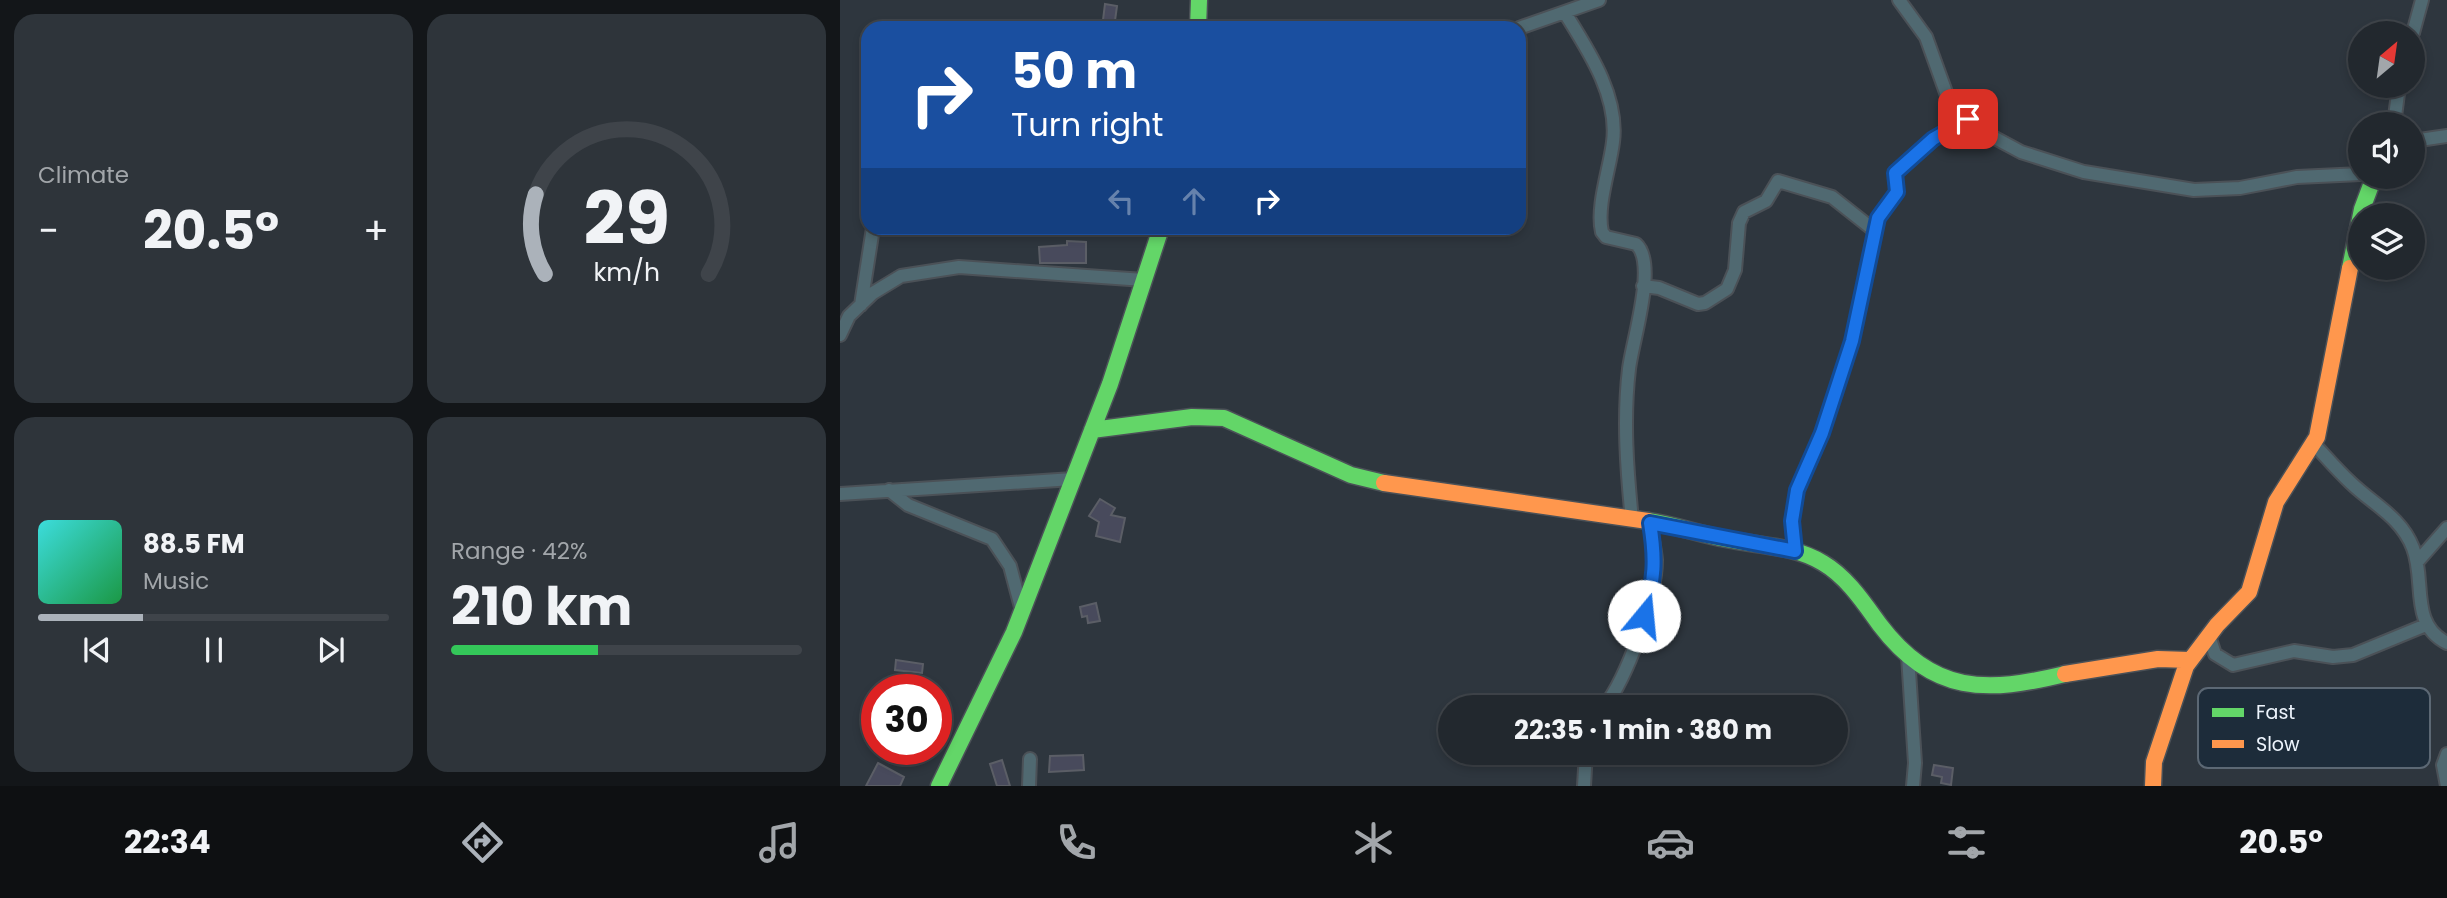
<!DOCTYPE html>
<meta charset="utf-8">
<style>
body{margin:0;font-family:Poppins,sans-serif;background:#2e343a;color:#f1f3f6;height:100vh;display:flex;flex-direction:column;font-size:26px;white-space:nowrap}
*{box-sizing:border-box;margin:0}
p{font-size:23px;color:#a2a6aa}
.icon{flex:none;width:38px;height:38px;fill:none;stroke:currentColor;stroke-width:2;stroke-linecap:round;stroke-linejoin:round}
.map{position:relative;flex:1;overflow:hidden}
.details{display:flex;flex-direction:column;gap:14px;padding:14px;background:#131619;width:840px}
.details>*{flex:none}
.hud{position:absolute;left:21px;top:21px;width:665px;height:214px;border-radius:21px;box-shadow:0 4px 10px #0003,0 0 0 2px #3f444a;background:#1a4fa0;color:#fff;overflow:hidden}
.needle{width:46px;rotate:29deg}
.tools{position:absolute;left:1508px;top:21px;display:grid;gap:14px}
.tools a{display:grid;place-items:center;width:77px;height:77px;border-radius:50%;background:#22282e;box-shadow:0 4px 10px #0003,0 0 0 2px #3f444a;font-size:35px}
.speed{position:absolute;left:21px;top:674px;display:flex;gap:14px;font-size:35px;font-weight:700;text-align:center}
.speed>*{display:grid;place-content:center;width:91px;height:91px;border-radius:50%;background:#22282e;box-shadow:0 4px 10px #0003,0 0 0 2px #3f444a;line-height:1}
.speed .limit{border:10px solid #d22;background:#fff;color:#111}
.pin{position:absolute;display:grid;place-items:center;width:60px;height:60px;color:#fff;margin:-30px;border-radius:14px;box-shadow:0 4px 10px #0006}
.me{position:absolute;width:77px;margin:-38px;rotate:17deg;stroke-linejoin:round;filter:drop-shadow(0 0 5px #0008)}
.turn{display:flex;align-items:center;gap:24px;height:147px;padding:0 35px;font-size:32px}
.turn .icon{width:91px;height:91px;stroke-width:2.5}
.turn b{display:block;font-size:49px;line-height:60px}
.lanes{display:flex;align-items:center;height:66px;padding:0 35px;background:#0003;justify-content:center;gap:35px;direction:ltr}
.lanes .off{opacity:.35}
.big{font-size:52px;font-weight:700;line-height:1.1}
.details .tile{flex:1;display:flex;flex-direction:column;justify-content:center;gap:10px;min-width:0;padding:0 24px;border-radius:21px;background:#2e343a}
.details .dial{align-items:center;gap:0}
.dial svg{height:182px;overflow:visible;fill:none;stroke:#3f444a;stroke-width:7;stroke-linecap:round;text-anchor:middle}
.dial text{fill:#f1f3f6;stroke:none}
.song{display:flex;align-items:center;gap:21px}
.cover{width:84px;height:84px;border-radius:10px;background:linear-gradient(135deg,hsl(180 70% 55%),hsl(140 70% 35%))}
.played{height:7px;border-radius:4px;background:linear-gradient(90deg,#abb2ba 30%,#3f444a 30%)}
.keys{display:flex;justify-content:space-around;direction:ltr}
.heat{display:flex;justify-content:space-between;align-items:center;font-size:38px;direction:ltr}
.charge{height:10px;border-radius:5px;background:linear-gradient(90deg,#34c759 42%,#3f444a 0)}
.details .tiles{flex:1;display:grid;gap:14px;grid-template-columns:repeat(2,1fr)}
.trip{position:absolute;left:598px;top:695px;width:410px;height:70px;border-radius:35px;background:#22282e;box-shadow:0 4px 10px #0003,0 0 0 2px #3f444a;font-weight:700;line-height:70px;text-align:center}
.dock{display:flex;height:112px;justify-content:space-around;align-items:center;background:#0e1012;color:#a2a6aa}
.dock .icon{width:49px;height:49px}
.dock .active{color:#abb2ba}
.dock b{font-size:32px;color:#f1f3f6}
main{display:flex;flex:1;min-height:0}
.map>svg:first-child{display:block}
.building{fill:#484a5c;stroke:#5b5e66;stroke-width:2}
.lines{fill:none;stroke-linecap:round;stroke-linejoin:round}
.street-casing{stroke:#4b5157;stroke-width:16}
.fast-casing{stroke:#4b5157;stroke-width:19}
.slow-casing{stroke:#4b5157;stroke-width:19}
.street{stroke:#506971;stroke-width:12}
.fast{stroke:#63d668;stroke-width:16}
.slow{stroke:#ff974d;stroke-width:16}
.route-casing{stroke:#114b97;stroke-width:18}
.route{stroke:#1a73e8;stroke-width:12}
.key{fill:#1d2c3a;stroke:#5c6874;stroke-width:2}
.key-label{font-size:19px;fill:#eef5fd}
</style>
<main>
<section class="details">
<div class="tiles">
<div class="tile"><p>Climate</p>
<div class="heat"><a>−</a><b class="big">20.5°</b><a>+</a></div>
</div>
<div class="tile dial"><svg viewBox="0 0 100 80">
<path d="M14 69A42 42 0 1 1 86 69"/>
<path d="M14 69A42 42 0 0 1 10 34" stroke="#abb2ba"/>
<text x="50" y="56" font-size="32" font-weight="700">29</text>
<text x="50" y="72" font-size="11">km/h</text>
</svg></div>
<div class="tile">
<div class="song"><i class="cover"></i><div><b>88.5 FM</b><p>Music</p></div></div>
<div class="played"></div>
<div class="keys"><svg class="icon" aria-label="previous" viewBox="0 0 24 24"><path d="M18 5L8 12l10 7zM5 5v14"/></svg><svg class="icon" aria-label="pause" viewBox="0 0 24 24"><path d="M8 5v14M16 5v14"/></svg><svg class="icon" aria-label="next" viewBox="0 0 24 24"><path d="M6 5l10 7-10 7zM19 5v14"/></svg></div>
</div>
<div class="tile"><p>Range · 42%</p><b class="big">210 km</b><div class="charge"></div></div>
</div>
</section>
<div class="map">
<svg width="1607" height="786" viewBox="0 0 1607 786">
<rect width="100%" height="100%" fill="#2e363e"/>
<path class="building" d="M265 4 277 6 274 28H262Z
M227 241 246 242V263H200L199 247 227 245Z
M260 499 275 508 271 515 285 518 280 542 256 536 259 522 249 516Z
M256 603 260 621 248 623 247 616 242 617 240 607Z
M56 660 83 664 82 673 55 670Z
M243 755 244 770 209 772 210 756Z
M162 760 170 786H157L150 764Z
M38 763 64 777 60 786H26Z
M1094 765 1113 768 1111 785 1101 783 1102 777 1092 775Z"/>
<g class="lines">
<defs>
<path id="street" d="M1059 0 1086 37 1108 98 1117 110 1140 130 1181 152 1244 172 1354 190 1400 188 1457 177 1521 174
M725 13C748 50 779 96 773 142 770 168 756 207 762 232L766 237 796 244C818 263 792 342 789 369 783 419 787 471 792 520
M679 28 759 0
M1573 33 1582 0
M1554 124 1559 86
M1573 141 1607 136
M803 286 819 288 858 304 865 303 887 289 895 270 899 223 904 212 926 201 938 181 992 197 1035 231
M21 305 33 228
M0 335 9 316 33 293 61 276 119 267 304 280
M1474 444C1486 457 1498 471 1511 483 1534 505 1561 517 1573 548 1586 581 1569 624 1607 643
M49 490 68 505 152 539 170 566 182 611
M0 494 233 479
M955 551 952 521 957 490 982 433 1012 341 1038 218 1057 192 1055 173 1093 139 1128 119
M1578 561 1607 528
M1369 636 1375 654 1393 665 1454 651 1493 657 1513 655 1586 625
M1068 656 1075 763 1073 786
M764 707C787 678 816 598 816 560 815 548 812 535 809 522
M1607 754 1603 765 1607 786
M189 786 190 759
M744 786 746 752"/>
<path id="fast" d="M358 28 359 0
M1510 268 1522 209 1534 177
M252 430 352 417 384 418 511 475 544 483
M808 521C835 525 859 534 886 539 919 546 953 545 983 563 1007 577 1024 603 1040 625 1093 695 1147 693 1225 674
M99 786 174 632 270 384 321 228"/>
<path id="slow" d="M544 483 808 521
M1225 674 1318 659 1350 660
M1313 786 1314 762 1346 666 1377 625 1409 592 1436 502 1477 437 1510 268"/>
</defs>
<use href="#street" class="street-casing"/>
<use href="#fast" class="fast-casing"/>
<use href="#slow" class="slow-casing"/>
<use href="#street" class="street"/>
<use href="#fast" class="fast"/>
<use href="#slow" class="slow"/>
</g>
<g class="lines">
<defs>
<path id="route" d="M804 616C815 579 816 560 810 523L955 551 952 521 957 490 982 433 1012 341 1038 218 1057 192 1055 173 1093 139 1128 119"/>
</defs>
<use href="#route" class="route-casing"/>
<use href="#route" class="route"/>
</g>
<rect x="1358" y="688" width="232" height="80" rx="10" class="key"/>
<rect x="1372" y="708" width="32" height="9" fill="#63d668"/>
<rect x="1372" y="740" width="32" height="8" fill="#ff974d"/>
<g class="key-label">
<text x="1416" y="719">Fast</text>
<text x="1416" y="751">Slow</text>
</g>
</svg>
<div class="tools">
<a><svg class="needle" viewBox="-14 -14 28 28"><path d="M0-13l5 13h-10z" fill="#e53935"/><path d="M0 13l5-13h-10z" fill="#a2a6aa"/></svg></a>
<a><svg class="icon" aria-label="sound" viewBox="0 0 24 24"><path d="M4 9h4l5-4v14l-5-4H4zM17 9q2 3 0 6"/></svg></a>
<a><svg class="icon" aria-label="layers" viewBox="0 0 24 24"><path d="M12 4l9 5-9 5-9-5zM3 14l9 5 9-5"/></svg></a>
</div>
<div class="speed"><div class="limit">30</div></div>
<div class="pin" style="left:1128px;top:119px;background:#d93025"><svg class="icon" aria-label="arrive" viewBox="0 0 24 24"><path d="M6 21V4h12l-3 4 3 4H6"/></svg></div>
<svg class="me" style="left:804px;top:616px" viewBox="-20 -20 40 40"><circle r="19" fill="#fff"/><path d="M0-13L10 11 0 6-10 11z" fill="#1a73e8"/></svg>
<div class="trip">22:35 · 1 min · 380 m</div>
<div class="hud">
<div class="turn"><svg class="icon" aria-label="right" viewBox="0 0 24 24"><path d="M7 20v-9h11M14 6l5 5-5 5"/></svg><div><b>50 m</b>Turn right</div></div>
<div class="lanes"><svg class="icon off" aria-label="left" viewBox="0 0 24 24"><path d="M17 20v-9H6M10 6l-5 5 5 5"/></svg><svg class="icon off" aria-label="ahead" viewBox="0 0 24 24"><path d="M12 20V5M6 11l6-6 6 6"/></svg><svg class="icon" aria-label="right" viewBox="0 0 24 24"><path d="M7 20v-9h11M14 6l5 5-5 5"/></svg></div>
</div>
</div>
</main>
<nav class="dock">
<b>22:34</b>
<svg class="icon active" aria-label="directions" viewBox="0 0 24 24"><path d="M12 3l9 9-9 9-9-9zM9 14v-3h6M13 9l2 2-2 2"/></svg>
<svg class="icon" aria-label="music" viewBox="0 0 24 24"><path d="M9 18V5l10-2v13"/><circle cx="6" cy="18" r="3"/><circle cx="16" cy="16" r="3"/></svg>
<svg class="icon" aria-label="phone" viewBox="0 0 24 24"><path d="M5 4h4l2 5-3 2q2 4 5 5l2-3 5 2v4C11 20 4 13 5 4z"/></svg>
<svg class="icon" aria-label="climate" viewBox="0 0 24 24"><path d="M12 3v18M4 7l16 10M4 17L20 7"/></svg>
<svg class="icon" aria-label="car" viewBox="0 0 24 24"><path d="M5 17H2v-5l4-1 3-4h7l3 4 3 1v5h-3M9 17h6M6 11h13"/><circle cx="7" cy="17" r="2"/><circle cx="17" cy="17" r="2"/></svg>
<svg class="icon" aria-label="filters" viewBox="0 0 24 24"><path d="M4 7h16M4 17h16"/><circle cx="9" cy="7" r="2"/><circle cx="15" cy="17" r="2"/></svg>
<b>20.5°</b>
</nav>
